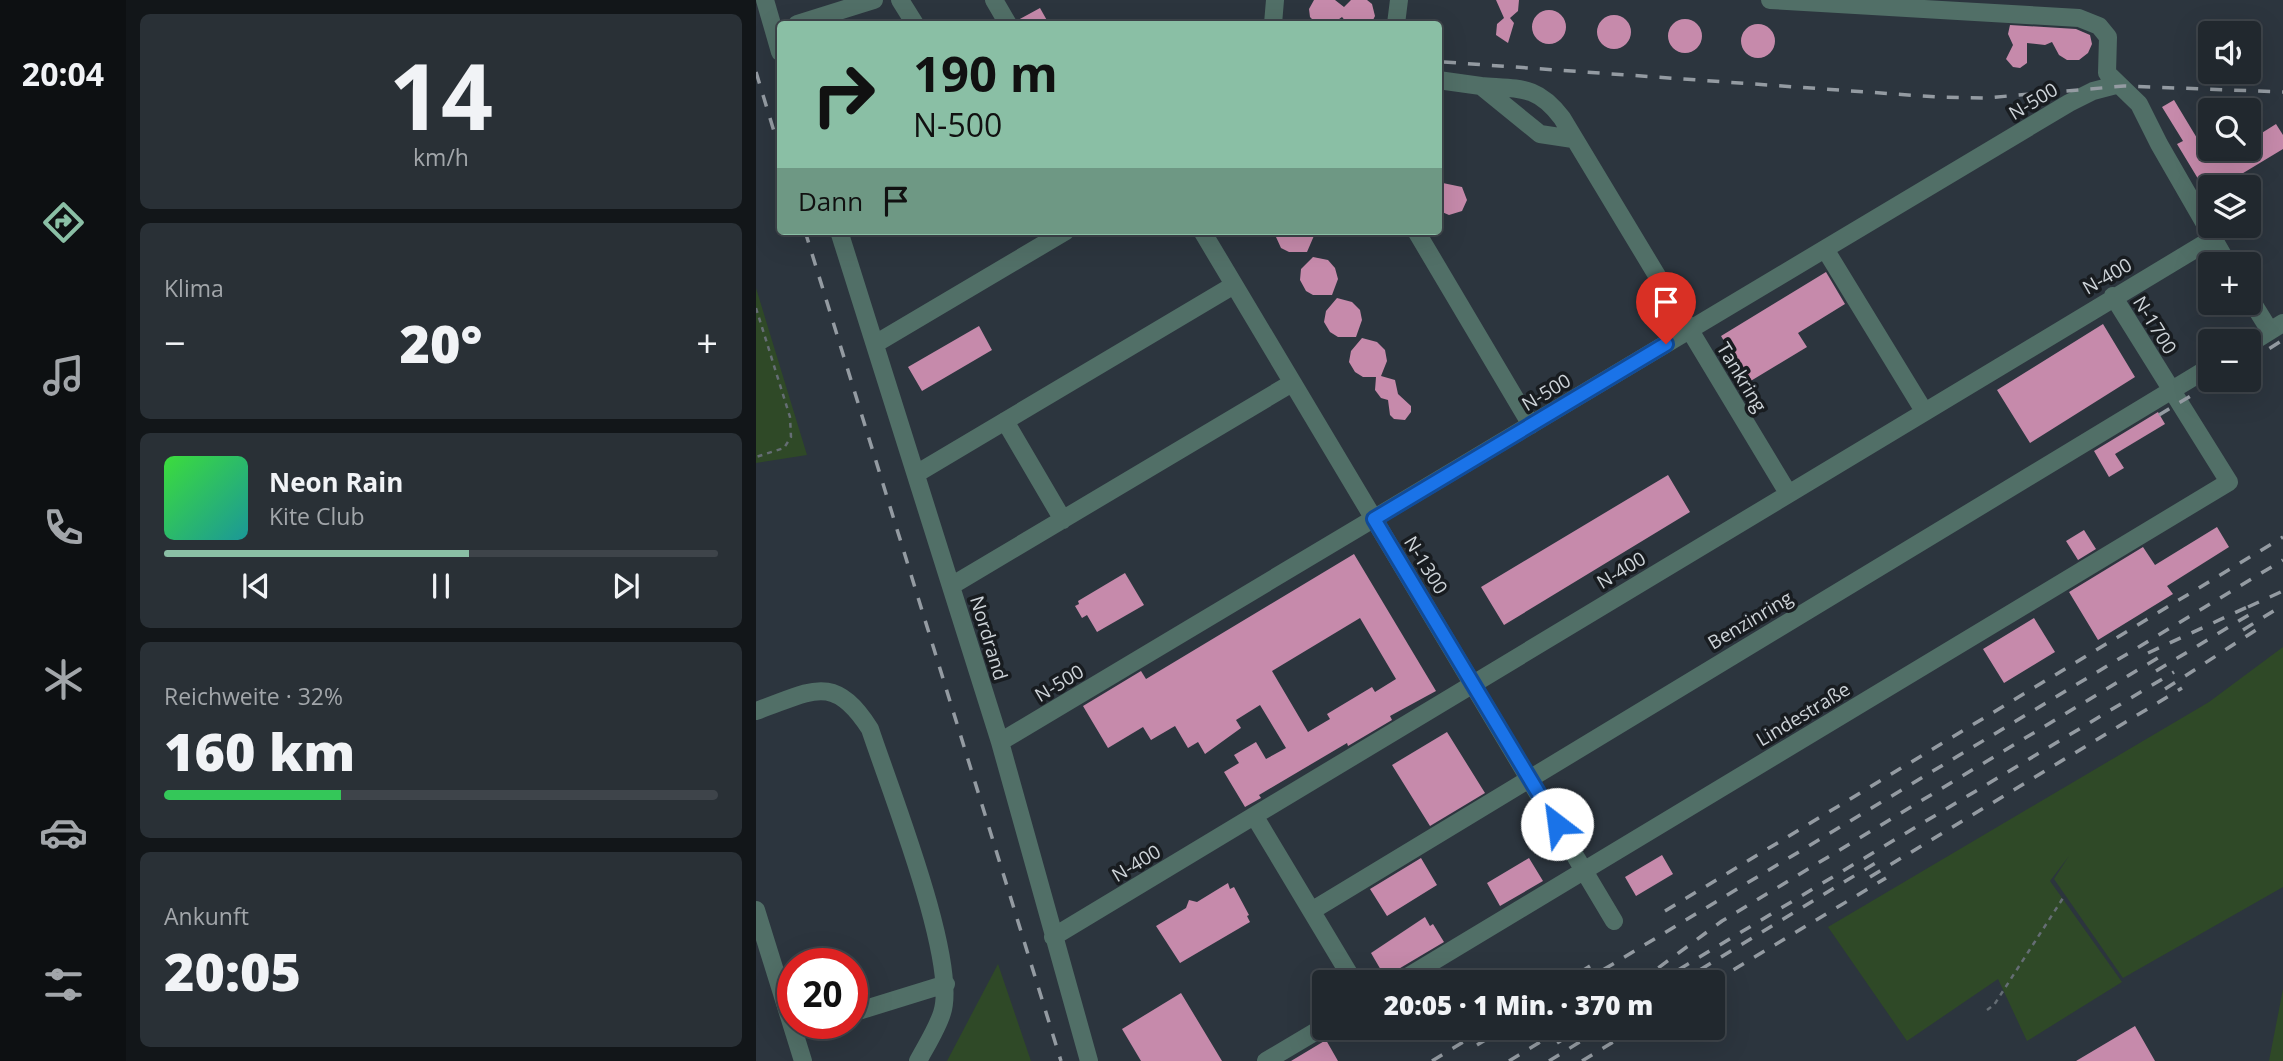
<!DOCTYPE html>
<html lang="de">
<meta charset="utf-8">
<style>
body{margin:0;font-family:"Open Sans",sans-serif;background:#293036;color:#f1f3f6;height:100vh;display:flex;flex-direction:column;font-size:26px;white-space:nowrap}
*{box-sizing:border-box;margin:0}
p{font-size:23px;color:#a2a6aa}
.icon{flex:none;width:38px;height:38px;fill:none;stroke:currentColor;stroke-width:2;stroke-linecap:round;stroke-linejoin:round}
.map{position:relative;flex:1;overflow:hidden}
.details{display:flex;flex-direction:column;gap:14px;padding:14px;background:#121619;width:630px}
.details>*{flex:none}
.hud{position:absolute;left:21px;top:21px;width:665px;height:214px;border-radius:7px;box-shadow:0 7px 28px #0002,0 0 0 2px #3e444a;background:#8abfa5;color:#111;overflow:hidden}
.fabs{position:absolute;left:1442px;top:21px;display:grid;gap:14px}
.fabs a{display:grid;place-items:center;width:63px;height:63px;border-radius:7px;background:#21282e;box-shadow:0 7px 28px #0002,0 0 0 2px #3e444a;font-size:35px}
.speed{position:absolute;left:21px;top:948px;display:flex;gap:14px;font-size:35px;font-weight:700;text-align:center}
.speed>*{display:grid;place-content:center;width:91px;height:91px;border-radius:50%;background:#21282e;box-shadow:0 7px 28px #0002,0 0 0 2px #3e444a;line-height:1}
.speed .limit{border:10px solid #d22;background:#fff;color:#111}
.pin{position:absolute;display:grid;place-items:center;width:60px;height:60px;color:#fff;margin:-72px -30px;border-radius:50% 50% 50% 0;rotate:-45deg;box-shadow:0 0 7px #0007}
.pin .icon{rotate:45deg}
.me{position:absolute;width:77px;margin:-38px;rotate:330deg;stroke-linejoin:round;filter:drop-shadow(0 0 5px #0008)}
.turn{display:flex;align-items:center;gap:24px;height:147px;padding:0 21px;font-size:32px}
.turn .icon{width:91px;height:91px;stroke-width:2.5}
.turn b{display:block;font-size:49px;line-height:60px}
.then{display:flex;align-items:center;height:66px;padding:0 21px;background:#0003;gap:14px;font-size:26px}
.big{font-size:52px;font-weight:800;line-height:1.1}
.details .widget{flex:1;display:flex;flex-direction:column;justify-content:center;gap:10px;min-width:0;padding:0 24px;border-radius:10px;background:#293036}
.details .dial{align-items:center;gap:0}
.dial b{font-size:91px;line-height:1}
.song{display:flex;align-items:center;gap:21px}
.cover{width:84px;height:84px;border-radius:10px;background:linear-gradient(135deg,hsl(120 70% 55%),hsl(180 70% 35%))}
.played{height:7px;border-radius:4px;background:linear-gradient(90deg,#8abfa5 55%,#3e444a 55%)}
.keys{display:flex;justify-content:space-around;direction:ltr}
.heat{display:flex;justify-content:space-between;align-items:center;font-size:38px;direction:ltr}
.charge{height:10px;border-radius:5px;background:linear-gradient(90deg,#34c759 32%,#3e444a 0)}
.trip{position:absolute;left:556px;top:970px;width:413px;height:70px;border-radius:7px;background:#21282e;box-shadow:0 7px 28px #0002,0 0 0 2px #3e444a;font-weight:800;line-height:70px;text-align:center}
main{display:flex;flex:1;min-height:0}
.tabs{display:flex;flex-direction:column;width:126px;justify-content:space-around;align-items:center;background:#0d1012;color:#a2a6aa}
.tabs .icon{width:49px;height:49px}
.tabs .active{color:#8abfa5}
.tabs b{font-size:32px;color:#f1f3f6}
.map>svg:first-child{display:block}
.green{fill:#2f4927}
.building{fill:#c68aab;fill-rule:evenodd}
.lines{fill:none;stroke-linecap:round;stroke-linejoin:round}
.path{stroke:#656d74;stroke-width:2.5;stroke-dasharray:5 5;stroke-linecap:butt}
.minor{stroke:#516f67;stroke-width:18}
.rail{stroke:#949ba2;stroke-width:3.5;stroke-dasharray:12 12;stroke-linecap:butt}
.route-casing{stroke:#114b97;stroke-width:18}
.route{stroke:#1a73e8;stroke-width:12}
.labels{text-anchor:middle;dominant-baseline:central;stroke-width:7;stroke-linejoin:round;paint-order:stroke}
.street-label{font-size:19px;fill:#cdd3d8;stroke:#181c20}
</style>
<main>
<nav class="tabs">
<b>20:04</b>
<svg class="icon active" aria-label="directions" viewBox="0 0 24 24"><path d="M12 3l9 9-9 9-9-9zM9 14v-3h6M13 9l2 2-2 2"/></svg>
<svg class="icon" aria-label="music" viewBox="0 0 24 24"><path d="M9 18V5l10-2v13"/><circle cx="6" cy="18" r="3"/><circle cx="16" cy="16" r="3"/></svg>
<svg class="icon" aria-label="phone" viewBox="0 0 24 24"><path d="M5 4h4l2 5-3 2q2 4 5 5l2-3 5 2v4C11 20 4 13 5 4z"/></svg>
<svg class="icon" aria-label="climate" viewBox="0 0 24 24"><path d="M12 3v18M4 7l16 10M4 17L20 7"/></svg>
<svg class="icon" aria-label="car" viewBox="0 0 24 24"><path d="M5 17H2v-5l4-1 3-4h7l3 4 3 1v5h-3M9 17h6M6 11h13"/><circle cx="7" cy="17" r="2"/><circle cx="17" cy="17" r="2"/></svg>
<svg class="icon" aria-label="filters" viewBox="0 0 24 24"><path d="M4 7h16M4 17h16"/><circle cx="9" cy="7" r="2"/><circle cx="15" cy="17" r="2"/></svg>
</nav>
<section class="details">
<div class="widget dial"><b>14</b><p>km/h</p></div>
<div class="widget"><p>Klima</p>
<div class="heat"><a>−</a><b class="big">20°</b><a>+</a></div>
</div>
<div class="widget">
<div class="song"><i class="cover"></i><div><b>Neon Rain</b><p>Kite Club</p></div></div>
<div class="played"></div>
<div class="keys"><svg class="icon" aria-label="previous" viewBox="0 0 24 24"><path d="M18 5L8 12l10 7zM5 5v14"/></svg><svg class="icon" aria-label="pause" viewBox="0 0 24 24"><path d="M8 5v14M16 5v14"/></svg><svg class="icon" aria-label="next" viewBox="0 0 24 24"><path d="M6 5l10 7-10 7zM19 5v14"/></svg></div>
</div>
<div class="widget"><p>Reichweite · 32%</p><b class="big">160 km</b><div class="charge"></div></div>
<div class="widget"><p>Ankunft</p><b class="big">20:05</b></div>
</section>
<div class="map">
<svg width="1527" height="1061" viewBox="0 0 1527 1061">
<rect width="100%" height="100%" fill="#2c353e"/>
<path class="green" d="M0 288 51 455 0 463Z
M1527 647V887L1367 978 1298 879 1313 856 1294 881 1366 982 1271 1041 1242 979 1151 1041 1072 927 1453 702Z
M242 964 275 1061H191Z
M1527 989V1061H1513Z"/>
<path class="building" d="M558 0H579L588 7 595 0H611L616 4 619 16 615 24H592L586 17 576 24H561L554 17 553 9Z
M740 0H763L762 11 754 18 758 23 752 43 740 35 741 24 748 18Z
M284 8 293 24H263L262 20Z
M776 27a17 17 0 1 1 34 0a17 17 0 1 1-34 0Z
M841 32a17 17 0 1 1 34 0a17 17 0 1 1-34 0Z
M912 36a17 17 0 1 1 34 0a17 17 0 1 1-34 0Z
M985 41a17 17 0 1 1 34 0a17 17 0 1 1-34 0Z
M1254 25 1320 29 1334 35 1336 44 1332 53 1323 60H1311L1303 55 1296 42 1289 45 1271 43V63L1264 68 1257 67 1250 59 1257 45 1252 34Z
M1418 100 1456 163 1479 149H1493V141L1520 124 1527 135V149L1464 187H1447L1421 144 1427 141 1406 107Z
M682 182 706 187 711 200 706 211 693 215 686 212 682 207Z
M521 231H560L551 252H533L525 248 520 237Z
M557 257 572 260 579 268 582 279 576 295H557L550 291 544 280 545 269Z
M1070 272 1089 304 1042 333 1051 347 993 382 965 336Z
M581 298 596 302 604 310 606 320 600 337H582L574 332 568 322 570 311Z
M1347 324 1379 377 1274 443 1241 390Z
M223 326 236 350 166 391 152 367Z
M606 338 621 342 629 350 631 361 625 376 639 380 642 394 655 406V412L649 420 638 419 634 415 632 400 625 398 619 390 620 377H607L599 372 593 362 595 351Z
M1402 412 1409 424 1359 454 1368 468 1353 477 1338 451Z
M912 475 934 512 748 625 725 587Z
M1461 527 1473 547 1411 586 1417 594 1342 640 1313 592 1387 547 1399 565Z
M1328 530 1340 549 1322 560 1310 541Z
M598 554 680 691 634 716 636 720 592 746 591 743 503 795 505 798 489 807 468 772 483 763 478 755 500 742 510 759 530 748 504 705 480 720 485 728 449 754 442 742 432 748 419 726 395 740 387 727 352 748 327 706 385 671 390 679ZM604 618 640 679 619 692 616 687 571 714 574 719 552 732 516 671Z
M369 573 388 605 341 632 331 615 326 618 319 606 323 604 322 601Z
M1278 618 1299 652 1248 683 1227 649Z
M691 732 729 793 674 826 636 765Z
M906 855 917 874 880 896 869 877Z
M665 858 681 885 631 916 614 889Z
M773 858 787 881 744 906 731 883Z
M472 883 474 889 478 887 493 915 491 916 494 922 424 963 400 926 430 908 433 900 441 902Z
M669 917 674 926 677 924 688 942 629 977 615 953Z
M425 993 466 1061H385L366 1029Z
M1379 1026 1399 1061H1320Z
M570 1040 582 1061H535Z"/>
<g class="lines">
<path class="path" d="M0 308 34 417 35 437 28 448 0 457
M1231 1010 1238 1005 1309 895"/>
<path class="minor" d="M9 0 24 52
M144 0 159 24
M238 0 252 24
M1014 0 1323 18 1343 26 1352 37 1351 73 1383 104 1403 144 1472 264
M41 24 118 0
M517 24 519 0
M640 24 643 0
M682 80 725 86 784 134 817 139
M725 86C764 89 781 85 806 118L1032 493
M83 231 244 742 333 1061
M446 231 858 921
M660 231 775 425
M1069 249 1168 411
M1493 297 1514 331
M119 344 310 231
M1493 344 1527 323
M249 421 307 520
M160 474 478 285
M195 586 536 383
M0 711C55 692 77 671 114 729 133 787 203 962 186 1013 181 1029 170 1046 162 1061
M244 742 1313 103 1337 91 1360 85
M499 817 598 982
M0 910 47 1061
M557 910 1454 367
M297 937 1456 239
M643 982 1473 482 1357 296
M96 1013 190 984
M38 1030 60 1024
M510 1061 569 1026"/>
<path class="rail" d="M688 62 1181 97 1229 98 1368 86 1527 92
M0 72 24 151
M49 231 305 1061
M1493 361 1527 340
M1403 415 1461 380
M1492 607 1527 591
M1487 630 1527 605
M1392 653 1500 603
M1400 671 1496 613
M1409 689 1500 630
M1114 877 1426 688
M909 911 1527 537
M808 982 834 966
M827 982 1527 560
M883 982 966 921 1410 653
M902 982 1418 672
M924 982 1121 862
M957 982 1130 878
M801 1043 827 1027
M721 1045 751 1027
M676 1061 732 1027
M753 1061 809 1027
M793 1061 848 1027
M826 1061 882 1027"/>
</g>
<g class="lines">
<defs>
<path id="route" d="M801 824 618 519 910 344"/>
</defs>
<use href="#route" class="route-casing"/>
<use href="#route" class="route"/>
</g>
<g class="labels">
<g class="street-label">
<text transform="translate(1277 101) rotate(-31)">N-500</text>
<text transform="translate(1351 276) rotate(-30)">N-400</text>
<text transform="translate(1399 325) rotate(58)">N-1700</text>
<text transform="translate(986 377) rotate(59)">Tankring</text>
<text transform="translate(790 392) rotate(-31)">N-500</text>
<text transform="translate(670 565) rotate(58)">N-1300</text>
<text transform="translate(865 570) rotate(-31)">N-400</text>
<text transform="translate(994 620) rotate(-31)">Benzinring</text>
<text transform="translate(233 638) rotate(73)">Nordrand</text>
<text transform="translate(303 683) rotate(-31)">N-500</text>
<text transform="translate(1047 714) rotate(-31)">Lindestraße</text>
<text transform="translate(380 863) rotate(-31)">N-400</text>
</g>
</g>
</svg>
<div class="fabs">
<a><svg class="icon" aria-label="sound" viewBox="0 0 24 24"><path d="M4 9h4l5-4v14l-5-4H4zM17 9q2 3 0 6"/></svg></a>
<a><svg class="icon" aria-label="search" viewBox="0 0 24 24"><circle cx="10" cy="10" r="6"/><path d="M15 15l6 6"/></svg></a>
<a><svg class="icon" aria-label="layers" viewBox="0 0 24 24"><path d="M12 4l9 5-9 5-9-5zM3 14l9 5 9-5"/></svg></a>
<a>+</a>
<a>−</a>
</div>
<div class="speed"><div class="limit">20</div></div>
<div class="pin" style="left:910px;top:344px;background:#d93025"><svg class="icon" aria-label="arrive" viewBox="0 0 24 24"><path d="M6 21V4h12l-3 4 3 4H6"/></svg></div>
<svg class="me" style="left:801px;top:824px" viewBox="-20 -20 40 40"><circle r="19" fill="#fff"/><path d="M0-13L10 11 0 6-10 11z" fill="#1a73e8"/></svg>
<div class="trip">20:05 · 1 Min. · 370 m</div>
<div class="hud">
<div class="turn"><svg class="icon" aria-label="right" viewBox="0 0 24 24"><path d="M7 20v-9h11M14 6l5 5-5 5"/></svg><div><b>190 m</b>N-500</div></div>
<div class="then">Dann<svg class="icon" aria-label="arrive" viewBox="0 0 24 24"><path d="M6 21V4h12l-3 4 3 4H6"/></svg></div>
</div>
</div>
</main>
